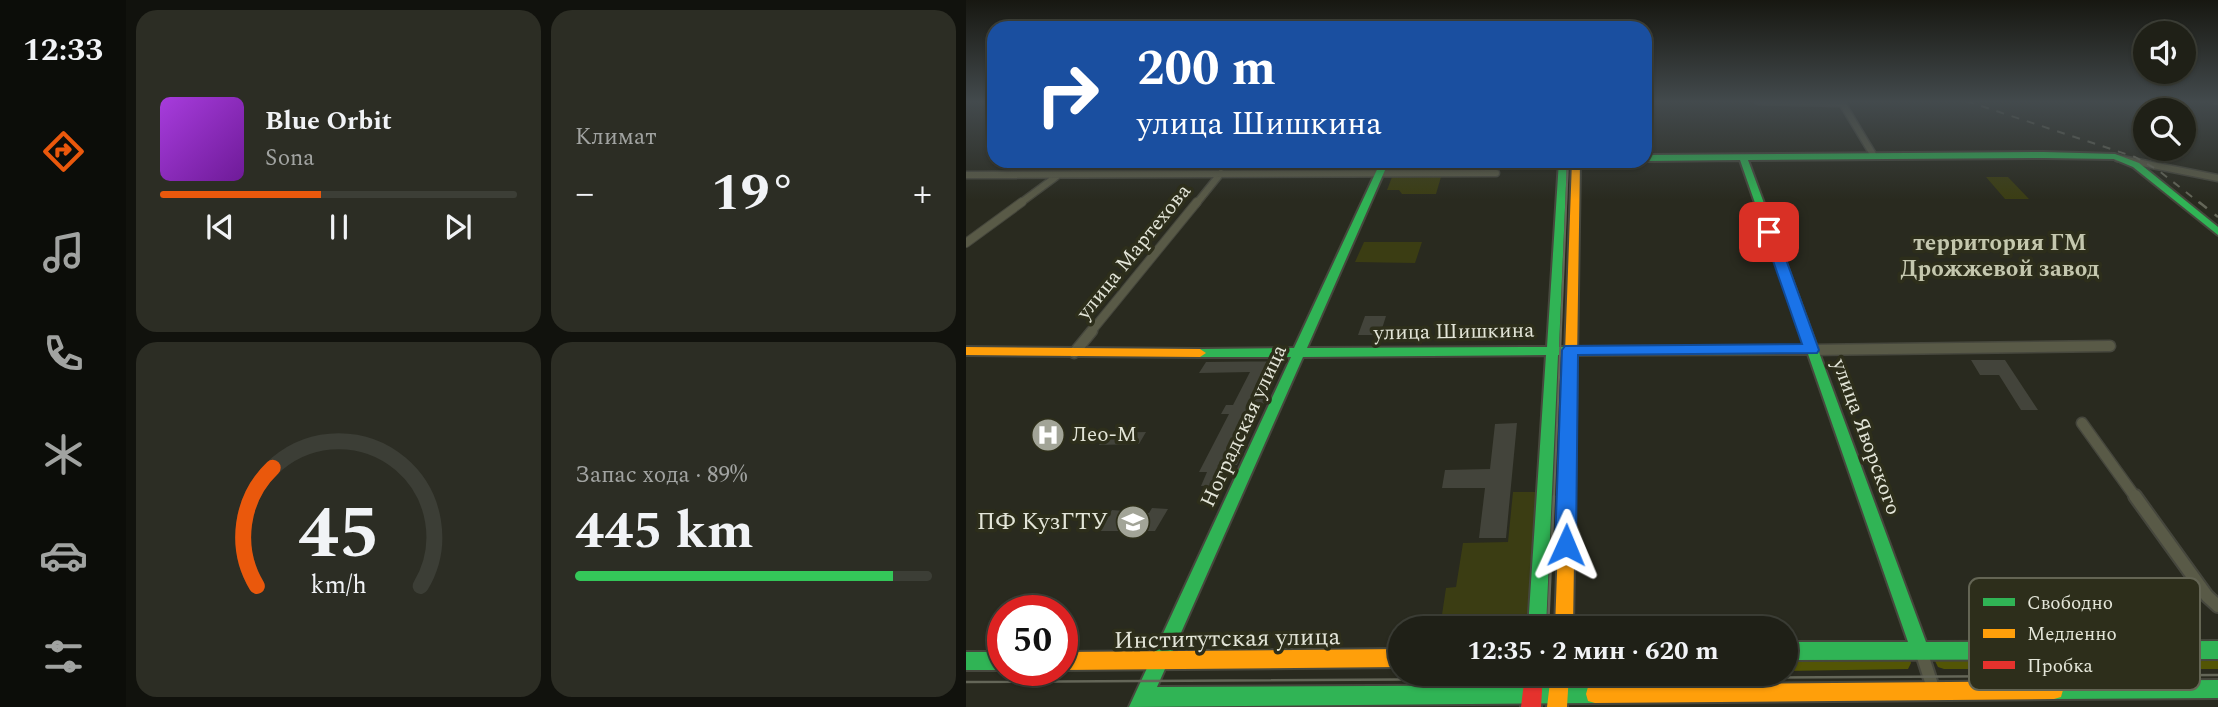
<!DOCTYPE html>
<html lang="ru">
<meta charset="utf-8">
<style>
body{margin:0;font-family:Spectral,serif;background:#2c2d24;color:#f1f3f6;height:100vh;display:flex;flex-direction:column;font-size:26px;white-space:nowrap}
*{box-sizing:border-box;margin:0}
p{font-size:23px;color:#a1a3a1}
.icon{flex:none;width:38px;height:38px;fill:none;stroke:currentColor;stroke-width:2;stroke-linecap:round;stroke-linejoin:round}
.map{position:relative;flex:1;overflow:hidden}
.panel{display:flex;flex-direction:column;gap:10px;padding:10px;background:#11120d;width:840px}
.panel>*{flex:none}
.banner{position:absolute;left:21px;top:21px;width:665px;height:147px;border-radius:21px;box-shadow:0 2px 5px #0004,0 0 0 2px #3c3e36;background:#1a4fa0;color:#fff;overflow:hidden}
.buttons{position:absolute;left:1167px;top:21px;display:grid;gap:14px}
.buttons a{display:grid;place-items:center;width:63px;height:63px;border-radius:50%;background:#1f2017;box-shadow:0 2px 5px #0004,0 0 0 2px #3c3e36;font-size:35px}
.speed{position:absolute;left:21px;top:595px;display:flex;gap:14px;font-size:35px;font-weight:700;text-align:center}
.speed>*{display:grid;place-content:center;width:91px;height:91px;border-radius:50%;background:#1f2017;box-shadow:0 2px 5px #0004,0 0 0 2px #3c3e36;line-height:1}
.speed .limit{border:10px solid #d22;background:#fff;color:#111}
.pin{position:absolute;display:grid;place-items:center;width:60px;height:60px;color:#fff;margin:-30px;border-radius:14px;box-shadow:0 4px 10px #0006}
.me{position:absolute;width:77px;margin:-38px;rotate:1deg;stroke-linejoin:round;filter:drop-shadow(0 0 5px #0008)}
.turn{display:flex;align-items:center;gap:24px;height:147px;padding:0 35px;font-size:32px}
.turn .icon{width:91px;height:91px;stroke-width:2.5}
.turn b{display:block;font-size:49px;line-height:60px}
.big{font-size:52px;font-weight:700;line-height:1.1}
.panel .widget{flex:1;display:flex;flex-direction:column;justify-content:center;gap:10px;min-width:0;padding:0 24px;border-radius:21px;background:#2c2d24}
.panel .dial{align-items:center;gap:0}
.dial svg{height:182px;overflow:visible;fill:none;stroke:#3c3e36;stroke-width:7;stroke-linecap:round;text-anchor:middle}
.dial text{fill:#f1f3f6;stroke:none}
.song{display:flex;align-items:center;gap:21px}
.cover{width:84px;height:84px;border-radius:10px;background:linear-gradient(135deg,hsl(280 70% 55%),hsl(280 70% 35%))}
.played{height:7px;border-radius:4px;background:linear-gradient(90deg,#ea580c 45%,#3c3e36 45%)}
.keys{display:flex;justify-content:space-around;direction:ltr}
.heat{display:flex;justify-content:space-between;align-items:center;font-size:38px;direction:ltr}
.charge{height:10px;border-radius:5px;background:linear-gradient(90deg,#34c759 89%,#3c3e36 0)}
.panel .tiles{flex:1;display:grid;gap:10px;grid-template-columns:repeat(2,1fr)}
.trip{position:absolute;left:422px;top:616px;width:410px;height:70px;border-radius:35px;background:#1f2017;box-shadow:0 2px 5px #0004,0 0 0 2px #3c3e36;font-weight:700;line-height:70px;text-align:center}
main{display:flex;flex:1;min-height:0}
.dock{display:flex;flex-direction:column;width:126px;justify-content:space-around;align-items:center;background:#0c0d09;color:#a1a3a1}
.dock .icon{width:49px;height:49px}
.dock .active{color:#ea580c}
.dock b{font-size:32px;color:#f1f3f6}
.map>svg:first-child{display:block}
.green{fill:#3b3d13}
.forest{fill:#535505}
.building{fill:#43443b}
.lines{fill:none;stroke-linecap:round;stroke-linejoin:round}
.street-far3-casing{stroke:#46473d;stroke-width:9}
.street-far2-casing{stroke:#46473d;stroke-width:10}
.street-far1-casing{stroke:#46473d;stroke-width:13}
.street-casing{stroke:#46473d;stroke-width:16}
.fast-casing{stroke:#46473d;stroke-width:4}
.slow-casing{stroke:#46473d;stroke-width:4}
.jam-casing{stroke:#46473d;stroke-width:4}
.street-far3{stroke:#595a47;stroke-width:6}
.street-far2{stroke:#595a47;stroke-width:8}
.street-far1{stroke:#595a47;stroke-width:10}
.street{stroke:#595a47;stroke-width:12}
.fast{fill:#30b455;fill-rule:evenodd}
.slow{fill:#ff9f0a;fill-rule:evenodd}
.jam{fill:#e5322d;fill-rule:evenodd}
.tram-far1{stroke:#646658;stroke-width:2}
.tram{stroke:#646658;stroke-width:2.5}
.rail-far1{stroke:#646658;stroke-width:2;stroke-dasharray:8 8;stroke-linecap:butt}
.rail{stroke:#646658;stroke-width:2.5;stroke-dasharray:10 10;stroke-linecap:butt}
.route{fill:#1a73e8;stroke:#114b97;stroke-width:2}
.labels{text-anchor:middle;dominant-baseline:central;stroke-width:7;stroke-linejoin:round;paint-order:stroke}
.street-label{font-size:21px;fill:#e3e5d8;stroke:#2d2e1b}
.poi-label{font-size:21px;fill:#e3e5d8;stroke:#2d2e1b;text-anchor:start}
.neighbourhood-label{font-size:23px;font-weight:bold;fill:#c4c7ae;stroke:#2d2e1b}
.near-poi-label{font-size:24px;fill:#e3e5d8;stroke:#2d2e1b;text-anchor:end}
.near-street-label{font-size:24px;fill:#e3e5d8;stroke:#2d2e1b}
.key{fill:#2d2e1b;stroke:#646554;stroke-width:2}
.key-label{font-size:19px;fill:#e3e5d8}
</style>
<main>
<nav class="dock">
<b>12:33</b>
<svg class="icon active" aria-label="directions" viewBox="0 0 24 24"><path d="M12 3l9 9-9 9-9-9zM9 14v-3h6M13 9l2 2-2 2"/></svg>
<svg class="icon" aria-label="music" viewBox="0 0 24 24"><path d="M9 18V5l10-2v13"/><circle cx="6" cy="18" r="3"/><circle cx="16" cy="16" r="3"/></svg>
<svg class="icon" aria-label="phone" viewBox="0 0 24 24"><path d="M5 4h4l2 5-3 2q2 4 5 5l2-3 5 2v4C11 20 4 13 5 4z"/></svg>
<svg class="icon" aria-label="climate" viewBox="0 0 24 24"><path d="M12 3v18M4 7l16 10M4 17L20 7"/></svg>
<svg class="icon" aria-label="car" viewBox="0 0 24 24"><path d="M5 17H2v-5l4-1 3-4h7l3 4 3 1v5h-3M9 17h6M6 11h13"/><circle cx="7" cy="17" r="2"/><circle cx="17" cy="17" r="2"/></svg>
<svg class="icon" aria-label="filters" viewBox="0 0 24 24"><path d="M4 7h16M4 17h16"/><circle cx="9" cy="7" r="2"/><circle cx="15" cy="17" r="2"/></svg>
</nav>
<section class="panel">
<div class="tiles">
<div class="widget">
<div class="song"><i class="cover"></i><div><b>Blue Orbit</b><p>Sona</p></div></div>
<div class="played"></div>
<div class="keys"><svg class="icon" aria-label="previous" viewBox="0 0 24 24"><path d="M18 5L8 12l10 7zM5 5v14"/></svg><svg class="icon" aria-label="pause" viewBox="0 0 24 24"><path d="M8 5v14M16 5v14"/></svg><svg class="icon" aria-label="next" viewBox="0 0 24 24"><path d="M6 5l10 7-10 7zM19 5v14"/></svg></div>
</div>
<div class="widget"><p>Климат</p>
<div class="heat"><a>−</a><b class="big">19°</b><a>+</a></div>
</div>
<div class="widget dial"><svg viewBox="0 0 100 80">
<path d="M14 69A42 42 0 1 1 86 69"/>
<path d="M14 69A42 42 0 0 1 21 17" stroke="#ea580c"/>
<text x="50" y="56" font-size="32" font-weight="700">45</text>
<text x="50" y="72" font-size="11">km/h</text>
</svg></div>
<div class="widget"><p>Запас хода · 89%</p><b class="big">445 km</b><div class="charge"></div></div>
</div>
</section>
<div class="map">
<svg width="1252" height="707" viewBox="0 0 1252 707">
<rect width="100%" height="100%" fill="#292a1f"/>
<path class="green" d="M426 177H475L470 194H436L433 190H421Z
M1020 177H1042L1063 199H1039Z
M398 242H456L449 263 389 262Z
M547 492H570L562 628H474L480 588 490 587 497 543 542 542Z"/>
<path class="forest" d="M1252 653V669H978L972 667 969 661 971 656Z
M819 657 944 659 945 663 942 669 819 671Z"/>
<path class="building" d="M399 316H420L414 335H392Z
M1005 360H1039L1072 410H1055L1033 375H1014Z
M316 361 271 465H267L264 473H259L253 485 235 486 241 472H233L263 414H255L260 405H267L284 372 233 373 240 362Z
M551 423 540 538H513L519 488H476L479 470 524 469 529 424Z
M180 432 173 444 133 445 141 433Z
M186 508 202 509 189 531H133L146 510 183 513Z"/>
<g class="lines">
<defs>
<path id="street-far3" d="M792 101 876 103 908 156
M1151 158 1252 178
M0 175 530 173
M53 204 91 176
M230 204 255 173"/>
<path id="street-far2" d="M0 243 56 202
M124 333 231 202"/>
<path id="street-far1" d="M845 350 1144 346
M108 353 126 331
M1116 423 1170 498"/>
<path id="street" d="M1169 496 1241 596 1252 606
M955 651 968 691"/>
<path id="fast" d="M1078 152 1149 154 1173 163 1252 227V235L1167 167 1148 159 1078 158 782 160 960 642 1252 641V659L819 660V642H942L842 354 592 355 580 628H562L580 355 337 357 191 687 629 685 636 687 638 694 636 701 629 703 163 707 325 357H234L228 353 234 349 328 348 415 161H423L341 348 581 347 593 161H601L593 347 839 346 774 160 679 161V155Z
M0 652H37V670H0Z
M1252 680V698L1088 699 1081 697 1079 690 1081 683 1088 681Z"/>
<path id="slow" d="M606 161H614L607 628H589Z
M0 347 234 349 240 353 234 357 0 355Z
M434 649V667L96 670V652Z
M585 674H603L601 707H581Z
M1088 681 1095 683 1097 690 1095 697 1088 699 629 703 622 701 620 694 622 687 629 685Z"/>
<path id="jam" d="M559 674H577L575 707H555Z"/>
</defs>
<use href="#street-far3" class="street-far3-casing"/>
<use href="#street-far2" class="street-far2-casing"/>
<use href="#street-far1" class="street-far1-casing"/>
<use href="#street" class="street-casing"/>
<use href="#fast" class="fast-casing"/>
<use href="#slow" class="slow-casing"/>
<use href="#jam" class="jam-casing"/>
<use href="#street-far3" class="street-far3"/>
<use href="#street-far2" class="street-far2"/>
<use href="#street-far1" class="street-far1"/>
<use href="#street" class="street"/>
<use href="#fast" class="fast"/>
<use href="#slow" class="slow"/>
<use href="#jam" class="jam"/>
<path class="tram-far1" d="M588 498 602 161"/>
<path class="tram" d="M582 628 588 496
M0 682 1252 675"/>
<path class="rail-far1" d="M1000 101 1169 157 1192 170 1235 204
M1231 101 1252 104"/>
<path class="rail" d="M1233 202 1252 217"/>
</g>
<linearGradient id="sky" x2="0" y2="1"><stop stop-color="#171711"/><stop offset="0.51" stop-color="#434a4d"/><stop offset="1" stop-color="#434a4d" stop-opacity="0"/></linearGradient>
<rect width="1252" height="200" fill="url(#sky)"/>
<path class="route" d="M803 228 810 232 853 350 851 353 612 355 610 545 607 551 600 554 592 551 589 545 596 350 599 346 836 344 797 232Z"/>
<defs>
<symbol id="hospital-disc" viewBox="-11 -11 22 22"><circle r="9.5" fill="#a2a497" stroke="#2d2e1b"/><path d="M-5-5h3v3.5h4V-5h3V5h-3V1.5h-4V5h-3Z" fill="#fff"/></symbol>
<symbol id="university-disc" viewBox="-11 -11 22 22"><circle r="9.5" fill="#a2a497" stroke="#2d2e1b"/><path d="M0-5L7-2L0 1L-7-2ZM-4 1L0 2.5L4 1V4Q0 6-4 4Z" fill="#fff"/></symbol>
</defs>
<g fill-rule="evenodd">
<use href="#hospital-disc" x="63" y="416" width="38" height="38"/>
<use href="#university-disc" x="148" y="503" width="38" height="38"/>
</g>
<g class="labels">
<g class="street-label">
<text transform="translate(168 252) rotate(-51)">улица Мартехова</text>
<text transform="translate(488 332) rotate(-1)">улица Шишкина</text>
<text transform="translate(278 426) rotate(-65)">Ноградская улица</text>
<text transform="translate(900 437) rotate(70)">улица Яворского</text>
</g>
<g class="poi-label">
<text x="106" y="435">Лео-М</text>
</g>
<g class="neighbourhood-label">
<text x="1034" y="243">территория ГМ<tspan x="1034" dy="26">Дрожжевой завод</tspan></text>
</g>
<g class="near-poi-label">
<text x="142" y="522">ПФ КузГТУ</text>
</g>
<g class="near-street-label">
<text transform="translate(261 639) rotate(-1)">Институтская улица</text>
</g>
</g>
<rect x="1003" y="578" width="231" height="112" rx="10" class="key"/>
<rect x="1017" y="598" width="32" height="8" fill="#30b455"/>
<rect x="1017" y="629" width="32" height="9" fill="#ff9f0a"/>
<rect x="1017" y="661" width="32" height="8" fill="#e5322d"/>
<g class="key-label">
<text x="1061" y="609">Свободно</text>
<text x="1061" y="640">Медленно</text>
<text x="1061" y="672">Пробка</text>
</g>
</svg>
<div class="buttons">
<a><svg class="icon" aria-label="sound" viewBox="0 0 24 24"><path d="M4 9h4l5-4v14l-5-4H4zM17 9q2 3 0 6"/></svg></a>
<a><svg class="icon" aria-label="search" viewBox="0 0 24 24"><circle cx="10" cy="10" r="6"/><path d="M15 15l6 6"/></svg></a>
</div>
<div class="speed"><div class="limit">50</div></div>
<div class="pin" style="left:803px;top:232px;background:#d93025"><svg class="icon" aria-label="arrive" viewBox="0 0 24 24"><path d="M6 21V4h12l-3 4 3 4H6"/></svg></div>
<svg class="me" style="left:600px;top:545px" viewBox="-20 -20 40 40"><path d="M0-17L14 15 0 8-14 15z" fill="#1a73e8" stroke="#fff" stroke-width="4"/></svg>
<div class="trip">12:35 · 2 мин · 620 m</div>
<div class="banner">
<div class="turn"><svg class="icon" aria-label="right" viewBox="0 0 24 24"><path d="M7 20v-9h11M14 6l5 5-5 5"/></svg><div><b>200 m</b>улица Шишкина</div></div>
</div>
</div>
</main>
